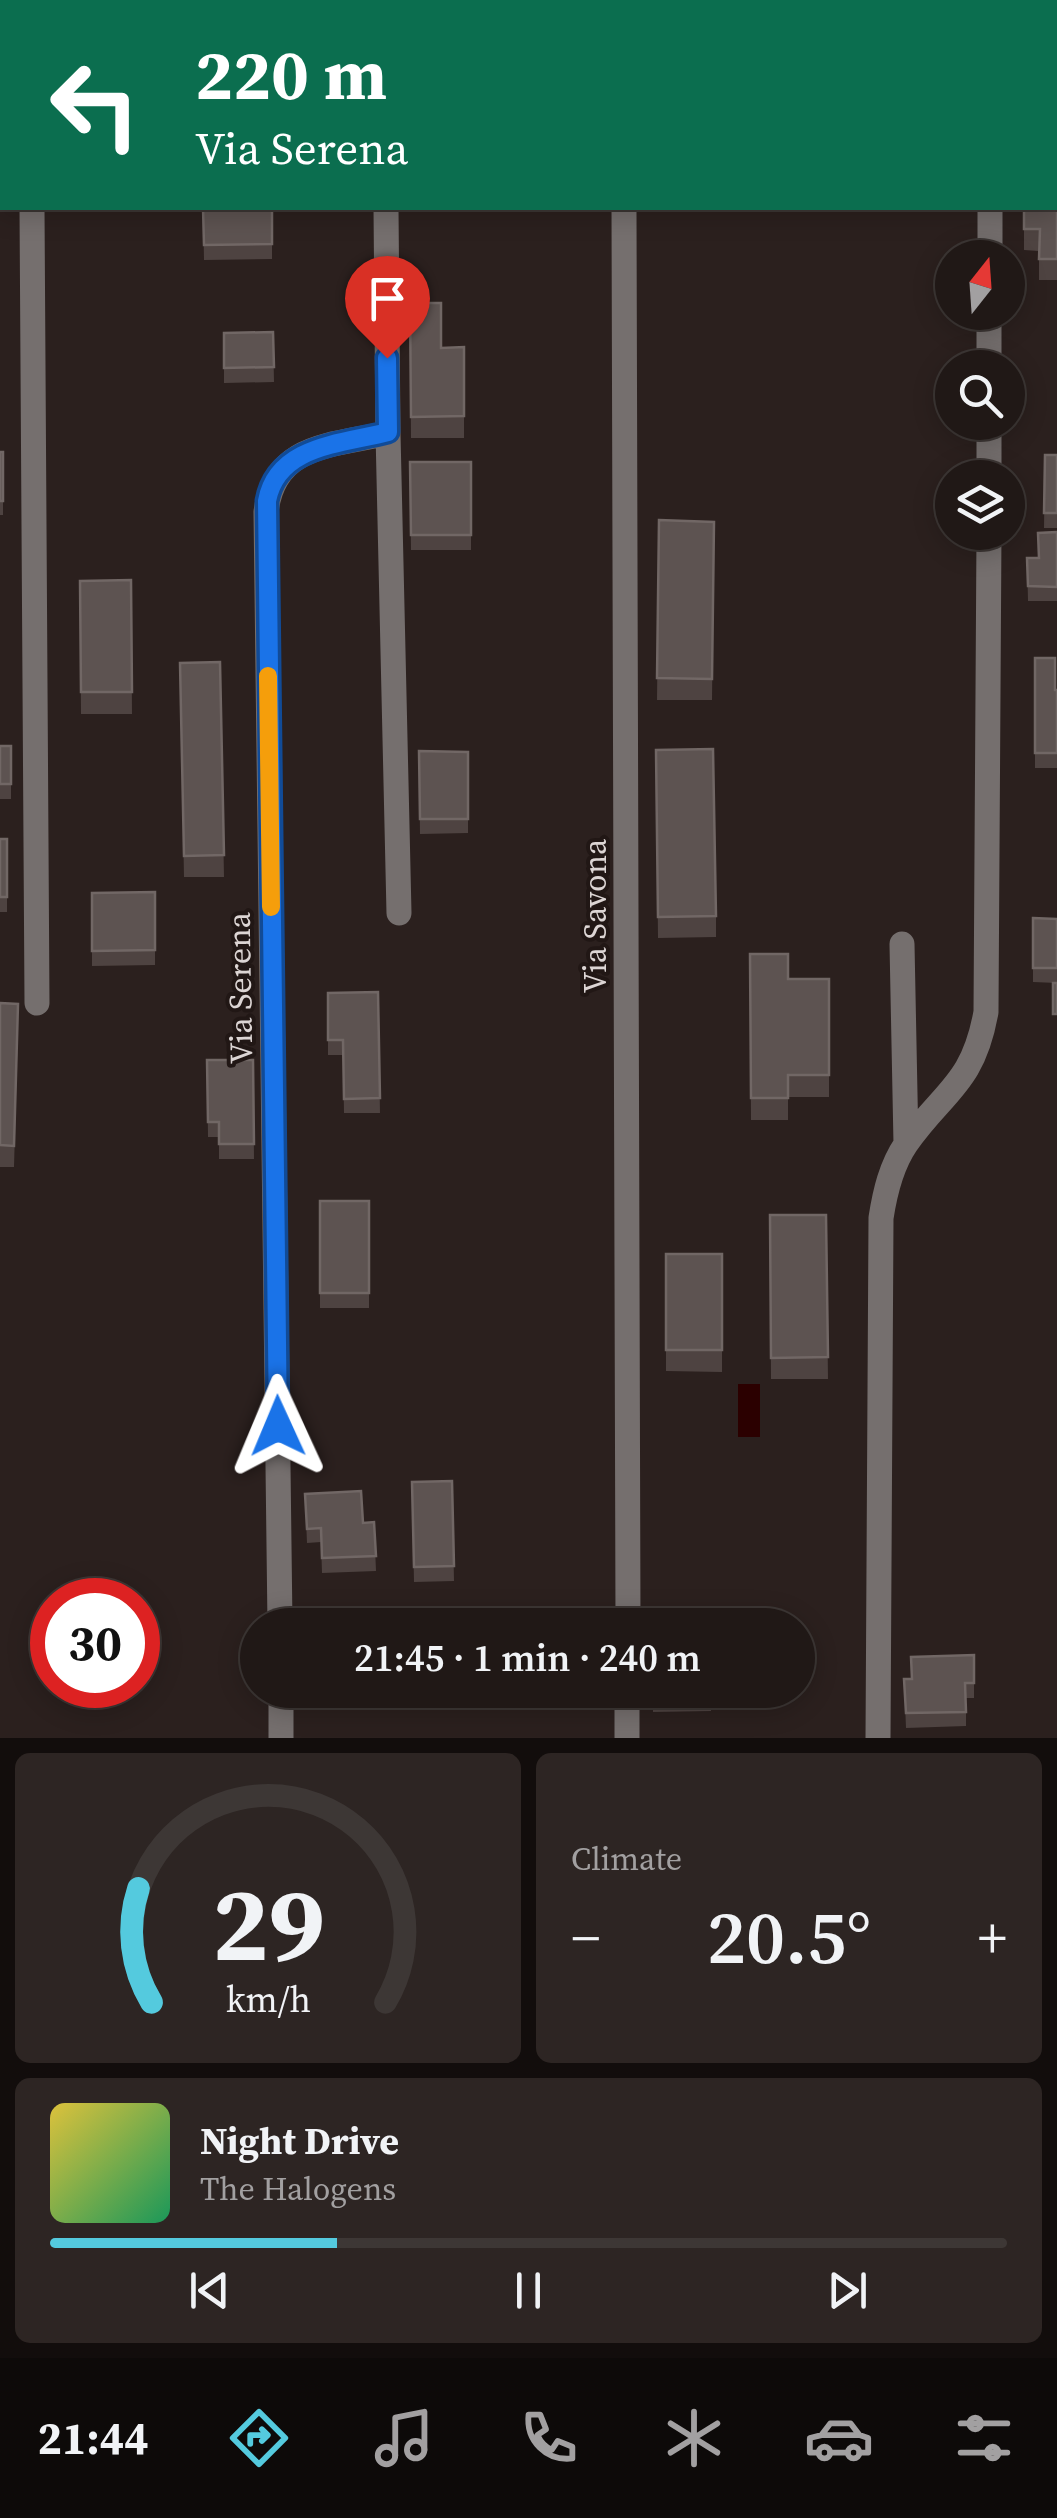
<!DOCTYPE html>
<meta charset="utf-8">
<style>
body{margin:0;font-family:"Source Serif 4",serif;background:#2d2523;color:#f1f3f6;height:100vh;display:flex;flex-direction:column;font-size:38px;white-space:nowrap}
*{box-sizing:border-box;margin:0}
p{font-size:32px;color:#a2a0a1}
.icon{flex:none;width:55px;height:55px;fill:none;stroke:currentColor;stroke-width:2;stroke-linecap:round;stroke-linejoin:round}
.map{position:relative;height:1738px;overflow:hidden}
.details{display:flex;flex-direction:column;gap:15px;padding:15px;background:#120d0c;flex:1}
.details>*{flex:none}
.top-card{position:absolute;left:0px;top:0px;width:1058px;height:210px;box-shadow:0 5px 25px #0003,0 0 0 2px #3d3735;background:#0b6e4f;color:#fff;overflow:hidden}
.needle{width:65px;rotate:17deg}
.buttons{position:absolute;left:935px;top:240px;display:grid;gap:20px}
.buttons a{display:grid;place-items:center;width:90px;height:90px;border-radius:50%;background:#201816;box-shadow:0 5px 25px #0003,0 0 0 2px #3d3735;font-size:50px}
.speed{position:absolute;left:30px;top:1578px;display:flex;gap:20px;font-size:50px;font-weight:700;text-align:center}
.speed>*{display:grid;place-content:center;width:130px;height:130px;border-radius:50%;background:#201816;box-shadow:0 5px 25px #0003,0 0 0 2px #3d3735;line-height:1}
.speed .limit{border:15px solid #d22;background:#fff;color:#111}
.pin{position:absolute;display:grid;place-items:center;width:85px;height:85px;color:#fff;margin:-102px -42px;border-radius:50% 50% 50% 0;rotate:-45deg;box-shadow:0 0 10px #0007}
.pin .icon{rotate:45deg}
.me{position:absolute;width:110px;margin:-55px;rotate:359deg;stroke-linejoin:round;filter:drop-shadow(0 0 8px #0008)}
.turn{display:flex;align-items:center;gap:35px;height:210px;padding:0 30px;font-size:45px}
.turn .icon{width:130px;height:130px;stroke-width:2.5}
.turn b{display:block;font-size:70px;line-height:85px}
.big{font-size:75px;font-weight:600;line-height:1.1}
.details .tile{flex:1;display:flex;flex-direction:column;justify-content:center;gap:15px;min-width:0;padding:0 35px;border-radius:15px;background:#2d2523}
.details .dial{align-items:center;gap:0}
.dial svg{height:260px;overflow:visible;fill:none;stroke:#3d3735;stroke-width:7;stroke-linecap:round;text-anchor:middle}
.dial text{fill:#f1f3f6;stroke:none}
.song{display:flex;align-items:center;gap:30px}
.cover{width:120px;height:120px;border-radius:15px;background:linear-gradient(135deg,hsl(50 70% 55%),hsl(150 70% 35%))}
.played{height:10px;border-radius:5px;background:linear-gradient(90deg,#54cade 30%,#3d3735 30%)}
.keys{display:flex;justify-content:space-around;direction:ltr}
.heat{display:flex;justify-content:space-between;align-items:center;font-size:55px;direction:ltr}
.details .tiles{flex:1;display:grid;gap:15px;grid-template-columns:1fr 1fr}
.tile:last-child{grid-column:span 2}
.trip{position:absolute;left:240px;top:1608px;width:575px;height:100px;border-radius:50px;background:#201816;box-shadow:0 5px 25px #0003,0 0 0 2px #3d3735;font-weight:600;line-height:100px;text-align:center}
.tabs{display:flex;height:160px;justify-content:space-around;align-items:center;background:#0d0a09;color:#a2a0a1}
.tabs .icon{width:70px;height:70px}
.tabs .active{color:#54cade}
.tabs b{font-size:45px;color:#f1f3f6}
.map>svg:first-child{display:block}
.water{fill:#2b0000}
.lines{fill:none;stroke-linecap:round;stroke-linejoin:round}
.minor{stroke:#756f6e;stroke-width:25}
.wall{fill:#4e4341}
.building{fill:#5d5351;stroke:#716765;stroke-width:2.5}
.route-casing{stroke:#114b97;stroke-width:25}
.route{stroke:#1a73e8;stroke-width:18}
.slow{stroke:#f59e0b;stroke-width:18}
.labels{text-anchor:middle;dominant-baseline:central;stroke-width:8;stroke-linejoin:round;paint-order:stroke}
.street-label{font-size:32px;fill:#dcd5d4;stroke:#211715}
</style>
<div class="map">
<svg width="1057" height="1738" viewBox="0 0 1057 1738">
<rect width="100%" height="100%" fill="#2b201e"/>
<path class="water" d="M738 1384H760V1437H738Z"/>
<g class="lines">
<path class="minor" d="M30 0V2
M385 0V2
M623 0V2
M990 2V0
M32 208 37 1003
M386 208 388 433 399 913
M624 208 628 1625
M990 258V208
M989 368V312
M989 478V422
M902 944 906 1144
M280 1625 266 512C274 443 332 446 388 433
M281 1690V1738
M627 1738V1690
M878 1738 881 1218C885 1192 891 1166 906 1144 943 1091 973 1085 986 1012L989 532"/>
</g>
<path class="wall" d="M1046 0H1057V8H1055V2H1046Z
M1057 165V280H1039V251L1024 250V208Z
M203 208 272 244V259L204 260Z
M410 303 441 348 464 347V438H411Z
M273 332 274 382 224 383V333Z
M0 452H3V515H0Z
M1045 455H1057V528H1044Z
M410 462H471V550H411Z
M659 520 714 522 712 700H657Z
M1057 532V601H1028L1027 558H1038Z
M131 580 132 714H81L80 581Z
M1035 658 1055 690H1057V768H1035Z
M220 662 224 877H184L180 663Z
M0 746H11V799H0Z
M656 750 716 916V937L658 938Z
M419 751 468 752V833L420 834Z
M0 839H7V912H0Z
M155 892V965L92 966V893Z
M1033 918 1057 919V983L1033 982Z
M750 954 788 979H829V1097H788V1120H751Z
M378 992 380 1113H344L343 1055H328V993Z
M0 1003 18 1025 14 1167H0Z
M207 1060H253L254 1159H219V1137H208Z
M320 1201H369V1308H320Z
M770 1215H826L828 1379H771Z
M666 1254H722V1372L666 1371Z
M452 1481 454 1581 414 1582 412 1482Z
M305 1494 363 1523 374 1522 376 1571 322 1573 321 1542 307 1543Z
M974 1655V1698H966V1726L906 1728 904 1679H912Z
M653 1690H711V1711L653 1712Z"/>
<path class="building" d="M407 0H462V2H407Z
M716 0H900V2H716Z
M1055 165H1057V259H1039L1040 229H1024V208H1055Z
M203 208H272V244L204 245Z
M410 303H441V348L464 347V416L411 417Z
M273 332 274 367 224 368V333Z
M0 452H3V501H0Z
M1045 455H1057V513H1044Z
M410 462H471V535H411Z
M659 520 714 522 712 679 657 678Z
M1057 532V587L1028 586 1027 558H1039L1038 533Z
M131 580 132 692H81L80 581Z
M1035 658H1055V690H1057V753H1035Z
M220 662 224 855 184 856 180 663Z
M0 746H11V784H0Z
M713 749 716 916 658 917 656 750Z
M419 751 468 752V819H420Z
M0 839H7V897H0Z
M155 892V950L92 951V893Z
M1033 918 1057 919V968H1033Z
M750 954H788V979H829V1075H788V1098H751Z
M1053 983H1057V1014H1053Z
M378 992 380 1098 344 1099 343 1040H328V993Z
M0 1003 18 1004 14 1146 0 1145Z
M207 1060H253L254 1144H219V1122H208Z
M320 1201H369V1293H320Z
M770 1215H826L828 1357 771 1358Z
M666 1254H722V1350H666Z
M452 1481 454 1566 414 1567 412 1482Z
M361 1491 363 1523 374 1522 376 1556 322 1558 321 1528 307 1529 305 1494Z
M653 1618H710V1625H653Z
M974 1655V1683H965L966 1712 906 1713 904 1679H912L911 1657Z
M653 1690H711V1696L653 1697Z"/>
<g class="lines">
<defs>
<path id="route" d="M278 1426 267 501C277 445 342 444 388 432L387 358"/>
</defs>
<use href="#route" class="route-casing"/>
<use href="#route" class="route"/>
<path class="slow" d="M268 676 271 907"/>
</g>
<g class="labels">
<g class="street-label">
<text transform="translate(595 916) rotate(-90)">Via Savona</text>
<text transform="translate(240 988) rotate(-91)">Via Serena</text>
</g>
</g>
</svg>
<div class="buttons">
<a><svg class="needle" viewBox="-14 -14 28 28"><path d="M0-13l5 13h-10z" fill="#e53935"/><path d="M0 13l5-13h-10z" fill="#a2a0a1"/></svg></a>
<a><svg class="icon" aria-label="search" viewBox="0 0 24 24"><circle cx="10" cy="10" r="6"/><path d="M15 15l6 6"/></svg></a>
<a><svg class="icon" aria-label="layers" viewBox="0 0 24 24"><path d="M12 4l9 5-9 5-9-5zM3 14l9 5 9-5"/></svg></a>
</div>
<div class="speed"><div class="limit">30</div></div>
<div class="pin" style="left:387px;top:358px;background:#d93025"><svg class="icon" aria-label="arrive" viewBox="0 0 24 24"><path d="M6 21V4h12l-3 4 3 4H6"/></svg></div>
<svg class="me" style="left:278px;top:1426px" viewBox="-20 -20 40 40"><path d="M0-17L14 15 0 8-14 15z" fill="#1a73e8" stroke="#fff" stroke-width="4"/></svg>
<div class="trip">21:45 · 1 min · 240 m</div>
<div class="top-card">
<div class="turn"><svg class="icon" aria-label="left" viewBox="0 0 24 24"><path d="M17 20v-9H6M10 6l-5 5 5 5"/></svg><div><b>220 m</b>Via Serena</div></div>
</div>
</div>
<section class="details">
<div class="tiles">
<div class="tile dial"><svg viewBox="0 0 100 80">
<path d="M14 69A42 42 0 1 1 86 69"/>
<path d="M14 69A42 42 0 0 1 10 34" stroke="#54cade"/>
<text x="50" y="56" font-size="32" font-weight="700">29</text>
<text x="50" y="72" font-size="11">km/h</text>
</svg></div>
<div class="tile"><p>Climate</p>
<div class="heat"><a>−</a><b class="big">20.5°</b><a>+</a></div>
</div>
<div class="tile">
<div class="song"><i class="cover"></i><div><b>Night Drive</b><p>The Halogens</p></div></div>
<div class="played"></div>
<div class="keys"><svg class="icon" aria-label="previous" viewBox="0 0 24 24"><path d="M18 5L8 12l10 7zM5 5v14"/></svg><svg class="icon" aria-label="pause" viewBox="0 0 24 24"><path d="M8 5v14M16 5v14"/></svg><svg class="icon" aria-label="next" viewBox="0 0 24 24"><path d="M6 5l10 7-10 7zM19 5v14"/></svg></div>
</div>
</div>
</section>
<nav class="tabs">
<b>21:44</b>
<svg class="icon active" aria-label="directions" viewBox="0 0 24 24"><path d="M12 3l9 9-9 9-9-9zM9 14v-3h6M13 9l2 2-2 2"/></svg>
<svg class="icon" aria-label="music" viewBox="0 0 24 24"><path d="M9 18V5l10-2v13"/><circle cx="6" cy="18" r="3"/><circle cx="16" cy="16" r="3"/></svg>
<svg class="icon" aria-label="phone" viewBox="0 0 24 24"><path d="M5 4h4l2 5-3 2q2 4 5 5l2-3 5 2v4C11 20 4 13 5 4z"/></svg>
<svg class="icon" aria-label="climate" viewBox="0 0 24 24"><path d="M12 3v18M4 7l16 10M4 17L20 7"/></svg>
<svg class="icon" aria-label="car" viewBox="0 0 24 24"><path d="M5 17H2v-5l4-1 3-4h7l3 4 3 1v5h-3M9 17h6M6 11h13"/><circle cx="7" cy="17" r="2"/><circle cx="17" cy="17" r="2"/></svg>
<svg class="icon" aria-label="filters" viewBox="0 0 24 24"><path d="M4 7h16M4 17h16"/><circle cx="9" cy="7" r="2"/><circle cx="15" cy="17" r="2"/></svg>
</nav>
